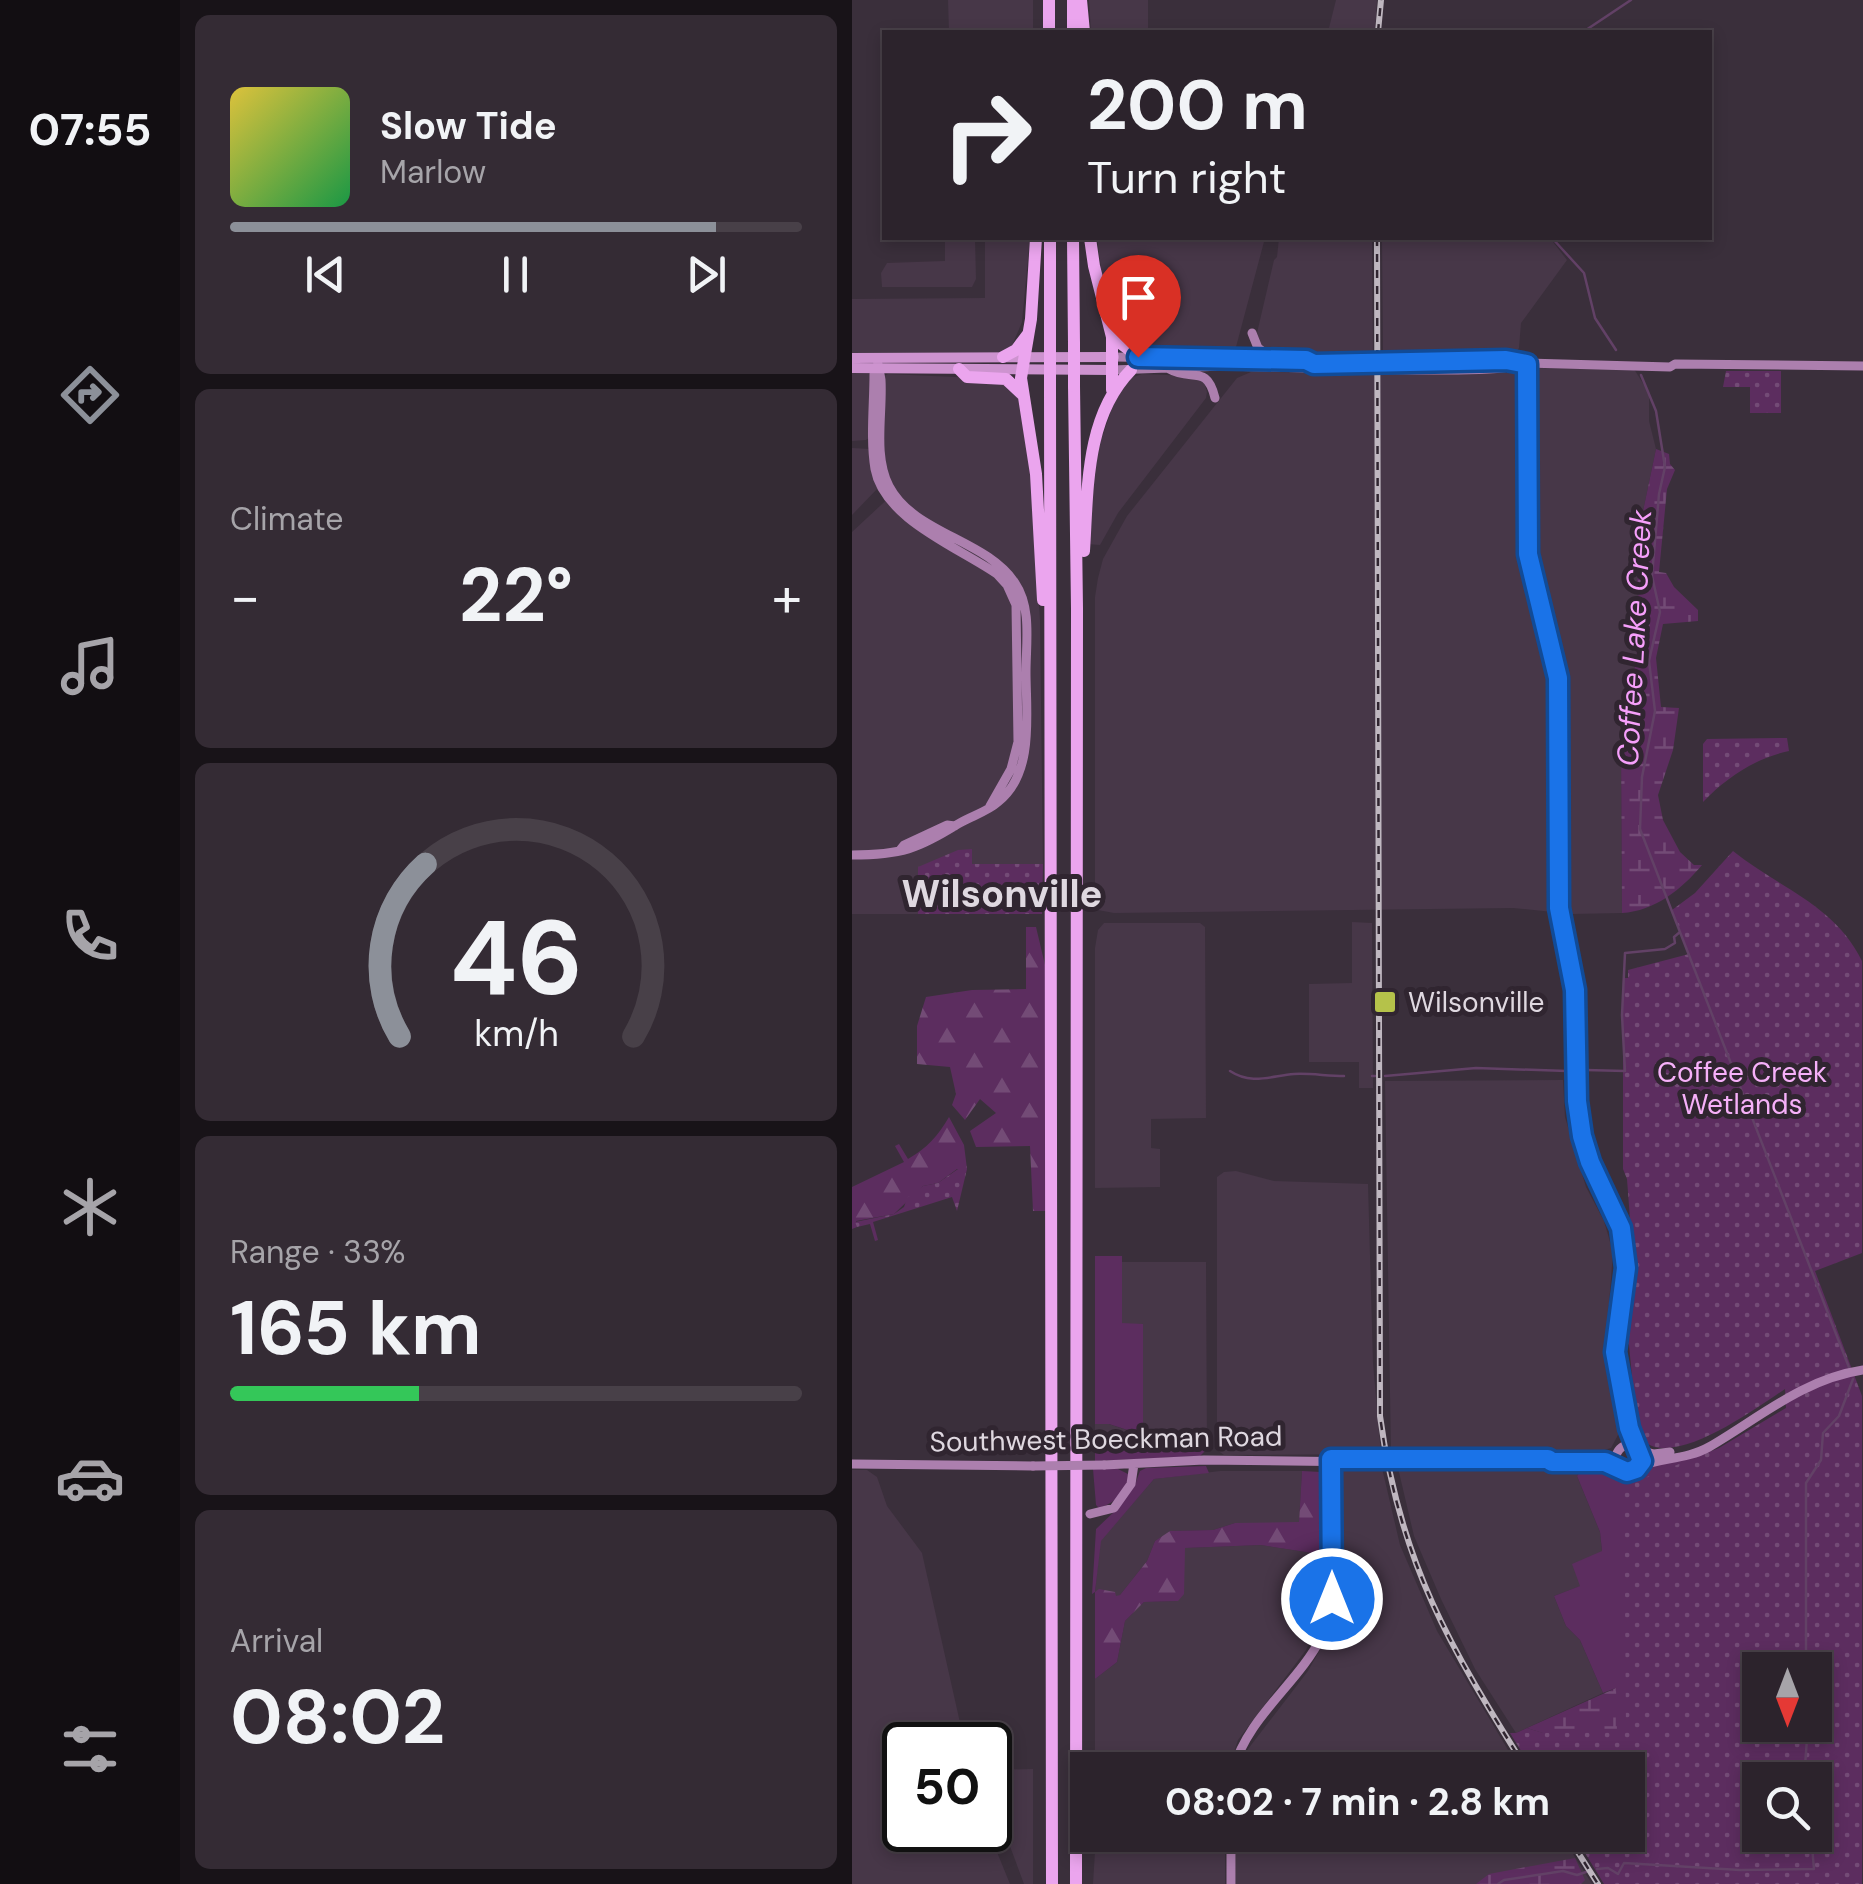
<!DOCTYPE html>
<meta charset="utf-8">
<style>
body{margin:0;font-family:"DM Sans",sans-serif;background:#342b34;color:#f1f3f6;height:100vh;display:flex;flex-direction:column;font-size:38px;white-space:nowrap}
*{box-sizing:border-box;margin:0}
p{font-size:32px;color:#a6a4a9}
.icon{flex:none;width:55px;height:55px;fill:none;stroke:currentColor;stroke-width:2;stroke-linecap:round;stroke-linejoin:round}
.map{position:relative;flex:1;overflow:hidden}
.details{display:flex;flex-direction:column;gap:15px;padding:15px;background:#181318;width:672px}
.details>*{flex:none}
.top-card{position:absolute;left:30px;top:30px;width:830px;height:210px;border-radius:0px;box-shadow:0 5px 15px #0003,0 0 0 2px #484048;background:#2c232c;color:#f1f3f6;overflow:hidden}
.needle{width:65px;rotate:180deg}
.controls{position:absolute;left:890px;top:1652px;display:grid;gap:20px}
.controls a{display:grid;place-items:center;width:90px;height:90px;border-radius:0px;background:#2c232c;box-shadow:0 5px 15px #0003,0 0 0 2px #484048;font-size:50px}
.speed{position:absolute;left:30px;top:1722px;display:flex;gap:20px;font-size:50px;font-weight:700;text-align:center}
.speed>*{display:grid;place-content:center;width:130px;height:130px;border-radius:50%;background:#2c232c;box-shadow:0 5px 15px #0003,0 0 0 2px #484048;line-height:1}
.speed .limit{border:5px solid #111;border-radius:15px;background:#fff;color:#111}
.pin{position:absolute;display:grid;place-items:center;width:85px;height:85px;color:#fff;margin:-102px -42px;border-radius:50% 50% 50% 0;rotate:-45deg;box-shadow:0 0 10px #0007}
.pin .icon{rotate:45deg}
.me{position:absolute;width:110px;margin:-55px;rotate:0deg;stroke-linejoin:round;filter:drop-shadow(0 0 8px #0008)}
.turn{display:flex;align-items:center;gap:35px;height:210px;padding:0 40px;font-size:45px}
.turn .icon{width:130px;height:130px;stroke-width:2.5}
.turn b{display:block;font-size:70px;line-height:85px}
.big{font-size:75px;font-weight:700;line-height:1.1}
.details .tile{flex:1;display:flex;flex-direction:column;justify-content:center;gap:15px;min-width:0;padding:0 35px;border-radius:15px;background:#342b34}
.details .dial{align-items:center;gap:0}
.dial svg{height:260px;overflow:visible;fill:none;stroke:#484048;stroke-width:7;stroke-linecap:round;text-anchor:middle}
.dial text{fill:#f1f3f6;stroke:none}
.song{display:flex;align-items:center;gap:30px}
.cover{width:120px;height:120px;border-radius:15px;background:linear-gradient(135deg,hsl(50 70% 55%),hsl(140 70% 35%))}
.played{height:10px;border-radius:5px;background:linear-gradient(90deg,#8c9099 85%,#484048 85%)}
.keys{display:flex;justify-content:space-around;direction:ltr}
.heat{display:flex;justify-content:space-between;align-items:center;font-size:55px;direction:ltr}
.charge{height:15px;border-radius:8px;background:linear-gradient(90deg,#34c759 33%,#484048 0)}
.trip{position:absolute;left:218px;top:1752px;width:575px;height:100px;border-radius:0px;background:#2c232c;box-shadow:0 5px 15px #0003,0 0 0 2px #484048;font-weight:700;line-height:100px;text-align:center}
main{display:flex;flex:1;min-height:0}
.tabs{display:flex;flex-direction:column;width:180px;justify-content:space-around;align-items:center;background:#120e12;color:#a6a4a9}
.tabs .icon{width:70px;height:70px}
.tabs .on{color:#8c9099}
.tabs b{font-size:45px;color:#f1f3f6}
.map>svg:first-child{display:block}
.built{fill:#473748}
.grass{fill:#5c2d5f}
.forest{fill:url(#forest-firs)}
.wetland{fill:url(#wetland-marsh)}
.park{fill:url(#park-dots);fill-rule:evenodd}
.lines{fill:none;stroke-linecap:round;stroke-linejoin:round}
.stream{stroke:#624166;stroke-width:2.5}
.secondary{stroke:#ac7fae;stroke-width:9}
.primary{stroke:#cd93cf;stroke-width:10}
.motorway{stroke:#eba5ee;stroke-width:12}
.rail-casing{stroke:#bfb7c0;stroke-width:6}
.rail{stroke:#302530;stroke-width:2.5;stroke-dasharray:8;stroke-linecap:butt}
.secondary-bridge{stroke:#ac7fae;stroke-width:9}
.motorway-bridge{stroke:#eba5ee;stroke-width:12}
.route-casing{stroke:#114b97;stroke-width:25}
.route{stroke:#1a73e8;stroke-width:18}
.poi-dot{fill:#b5c24a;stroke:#302530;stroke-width:4}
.labels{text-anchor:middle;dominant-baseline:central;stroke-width:10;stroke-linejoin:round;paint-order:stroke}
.poi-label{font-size:28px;fill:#dfd8e0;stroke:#302530;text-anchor:start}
.park-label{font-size:28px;fill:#f6b0f9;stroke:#302530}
.street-label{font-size:28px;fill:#dfd8e0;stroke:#302530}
.water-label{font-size:30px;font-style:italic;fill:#f69ffb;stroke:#302530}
.district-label{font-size:38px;font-weight:bold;fill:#dfd8e0;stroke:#302530}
</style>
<main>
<nav class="tabs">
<b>07:55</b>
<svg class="icon on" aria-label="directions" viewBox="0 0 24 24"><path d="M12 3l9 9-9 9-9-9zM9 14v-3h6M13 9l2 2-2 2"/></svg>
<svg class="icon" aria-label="music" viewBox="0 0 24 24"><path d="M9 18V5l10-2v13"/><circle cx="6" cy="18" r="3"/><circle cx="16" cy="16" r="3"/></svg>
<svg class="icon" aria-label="phone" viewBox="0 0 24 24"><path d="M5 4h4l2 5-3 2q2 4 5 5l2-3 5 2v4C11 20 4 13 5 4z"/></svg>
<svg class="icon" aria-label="climate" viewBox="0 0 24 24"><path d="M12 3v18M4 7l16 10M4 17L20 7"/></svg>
<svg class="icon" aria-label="car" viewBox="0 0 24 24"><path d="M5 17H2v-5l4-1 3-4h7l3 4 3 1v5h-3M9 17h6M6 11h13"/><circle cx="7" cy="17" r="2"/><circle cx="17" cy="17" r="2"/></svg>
<svg class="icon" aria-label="filters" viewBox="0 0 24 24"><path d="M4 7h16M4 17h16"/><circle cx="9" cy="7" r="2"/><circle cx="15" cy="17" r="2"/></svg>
</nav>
<section class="details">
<div class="tile">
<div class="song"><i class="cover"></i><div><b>Slow Tide</b><p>Marlow</p></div></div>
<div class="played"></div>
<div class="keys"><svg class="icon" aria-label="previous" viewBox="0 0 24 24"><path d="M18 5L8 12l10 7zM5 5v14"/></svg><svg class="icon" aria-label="pause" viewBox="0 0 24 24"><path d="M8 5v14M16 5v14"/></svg><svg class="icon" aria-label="next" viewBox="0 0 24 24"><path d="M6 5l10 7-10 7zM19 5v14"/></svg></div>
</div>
<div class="tile"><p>Climate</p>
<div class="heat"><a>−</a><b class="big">22°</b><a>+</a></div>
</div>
<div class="tile dial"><svg viewBox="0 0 100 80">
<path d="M14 69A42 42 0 1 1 86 69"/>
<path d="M14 69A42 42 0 0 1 22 16" stroke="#8c9099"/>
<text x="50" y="56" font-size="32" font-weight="700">46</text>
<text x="50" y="72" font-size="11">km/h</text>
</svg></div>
<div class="tile"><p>Range · 33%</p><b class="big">165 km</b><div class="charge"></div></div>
<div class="tile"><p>Arrival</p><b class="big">08:02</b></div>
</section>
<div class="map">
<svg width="1011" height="1884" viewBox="0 0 1011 1884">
<defs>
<pattern id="forest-firs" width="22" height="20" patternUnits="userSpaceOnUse" patternTransform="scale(2.5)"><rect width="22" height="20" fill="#5c2d5f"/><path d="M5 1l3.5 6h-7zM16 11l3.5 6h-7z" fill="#734b76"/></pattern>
<pattern id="wetland-marsh" width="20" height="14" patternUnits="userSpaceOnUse" patternTransform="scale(2.5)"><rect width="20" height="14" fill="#5c2d5f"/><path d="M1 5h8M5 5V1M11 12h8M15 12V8" fill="none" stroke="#734b76"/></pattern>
<pattern id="park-dots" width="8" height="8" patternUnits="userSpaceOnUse" patternTransform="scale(2.5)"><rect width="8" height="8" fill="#5c2d5f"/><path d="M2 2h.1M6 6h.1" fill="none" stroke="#734b76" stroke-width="1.8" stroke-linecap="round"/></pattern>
</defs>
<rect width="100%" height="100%" fill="#3a2f3b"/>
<path class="built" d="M96 0H181V32H97Z
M237 0H296V32H239Z
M484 0H525L523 32H476Z
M93 238H123L124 279 120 287H30L29 273 35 263 93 261Z
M133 238H178L170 322 159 348 146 353 0 354V299L133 298Z
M245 238H413L384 347 377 351 281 350 271 343 251 284Z
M427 238H520L521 357H465L411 350 405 333 422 260 425 257Z
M530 238H698L715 260 669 323 667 348 663 354 531 355Z
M685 368 782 369 797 393V421L804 449 790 516 785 583 789 622 776 712 791 713 789 745 769 746 770 913 720 914 661 908 262 913 246 910 243 905V597L246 578 251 559 275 516 385 378 399 372 665 373 670 381V422H678L679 374Z
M0 371 18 373 19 376 17 438 14 440 0 441Z
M36 374 147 379 167 397 180 484 188 620 191 864 66 867V914H0V532L43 492 32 461V376Z
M290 374 340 376 352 382 355 392 354 398 266 513 248 545 235 544 238 493 248 443 265 394 279 378Z
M0 448 18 449 26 488 0 515Z
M500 922 520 923 521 1088H507V1062H457V984L500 983Z
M252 923H348L353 927 354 1118 299 1119V1148L308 1149V1187L243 1188V948L246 930Z
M711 1080 713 1117 734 1187 752 1221 761 1252 753 1357 769 1419 766 1435 759 1448 749 1451 539 1454 533 1081Z
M384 1171 422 1181 516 1184 521 1363 529 1454 372 1455 365 1450V1177L372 1172Z
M270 1262H354L355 1449H243V1424H257L290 1435V1324H270Z
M501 1467 530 1468 548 1545 585 1631 668 1770H388L396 1749 456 1671 479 1630 485 1573 484 1477 488 1471Z
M732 1467 725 1476 748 1532 750 1551 729 1586 702 1596 714 1626 728 1640 751 1693 664 1733 623 1669 589 1599 562 1536 546 1468Z
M0 1470H15L25 1477 35 1506 70 1553 113 1745H52V1830H136L158 1884H0Z
M368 1471H450L447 1523H383L361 1530 321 1531 303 1541 295 1561 268 1595 264 1597 243 1592 248 1541 302 1479Z
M409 1545 473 1555 472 1613 454 1650 386 1740 376 1770H243V1679L265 1662 273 1621 292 1602 325 1601 333 1548Z
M181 1769V1884H172L143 1806 138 1789V1770Z
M244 1835H373V1884H241Z
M384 1835H709L740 1884H384Z"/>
<path class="grass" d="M243 1256H270V1323L291 1324V1435L257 1424H243Z
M243 1449H355L348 1456 243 1461Z
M859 1451 908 1725V1835H775V1770L664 1733 675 1728 698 1735 764 1688 751 1693 728 1640 714 1626 702 1596 728 1586 720 1564 750 1551 748 1532 725 1476 732 1467 766 1473 764 1480 773 1483 795 1467Z
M354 1466 357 1473 302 1479 249 1541 243 1592 240 1594 244 1529 265 1509 282 1487 288 1471 294 1468Z
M241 1469H266L276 1474C276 1492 263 1503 247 1508L244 1505Z"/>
<path class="forest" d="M174 927H184L193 965 194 1211H181L178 1146 124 1147 118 1131 144 1113 128 1099 113 1120 100 1105 104 1094 98 1067 65 1064V1026L74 997 120 990 174 989Z
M97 1117 112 1145 115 1169H105L86 1183 71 1186 42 1214 4 1221 5 1227 0 1229V1187L52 1162 43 1146 47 1144 56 1159C75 1148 86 1136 97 1117Z
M450 1471 468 1472 473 1479V1555L409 1545 333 1548 332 1594 326 1601 292 1602 273 1621 265 1662 243 1679V1592L247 1589 263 1592 264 1596 268 1595 295 1561 303 1541 318 1531 361 1530 383 1523 447 1522Z"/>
<path class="wetland" d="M804 449 817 454 818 464 823 470 815 489 807 572 814 573 822 587 846 610V621L811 624 804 658 809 707 827 708 821 750 806 795 811 820 828 852 842 865H850C830 889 803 911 770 913L769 745H789L791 713H776L789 622 785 583 790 516Z
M764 1688 765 1733 697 1735 675 1728Z
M723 1858 733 1880 729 1884H624L637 1874Z"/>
<path class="park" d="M874 371H929V413H898V387H871Z
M855 739 935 738 937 751C904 758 875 777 851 802V744Z
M120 849V864H191L190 914H66V867L106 850Z
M881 851C927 888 983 905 1010 961V1253L963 1271 1010 1396V1884H752L722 1835H775V1770H681L658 1733 774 1732 772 1482 785 1481 867 1448 934 1408 933 1389C907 1406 823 1469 792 1441 781 1429 781 1403 778 1388L781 1387 777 1345 774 1341 782 1272 775 1179 771 1169V978H776V970L837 954 820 910 843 893ZM908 1670H962V1725H908ZM908 1780H962V1835H908Z
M106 1169H115L105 1211 100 1197 21 1222 26 1240 23 1241 18 1224 5 1227 3 1222 42 1214 52 1207 55 1198 71 1186 86 1183Z"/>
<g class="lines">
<path class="stream" d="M731 32 779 0
M700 238 732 273 743 318 764 350
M789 375 804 411 813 467 807 494 800 576 808 612 797 661 803 711 790 777 788 829 998 1370
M734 1070 773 1071 770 1015 773 953 813 949 823 943 822 937 828 932
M378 1071C399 1085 419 1076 442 1074 458 1073 475 1076 492 1076
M520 1076H523
M533 1076 624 1068 715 1071
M954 1670V1483L969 1460 971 1433 987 1416 1001 1379
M952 1780 956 1725
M745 1869 756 1868 766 1874 772 1863 888 1870 962 1869 959 1835
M646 1884 652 1880 711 1871 725 1875 734 1872"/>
<path class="secondary" d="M400 333 406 348 417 356
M262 357 454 360 461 364
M675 363 676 554 706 678 707 908 723 991 725 1101 729 1136 737 1161 769 1228 774 1268 763 1352 777 1428 785 1448
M479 364 487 369C521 368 653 375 675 363
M26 368 22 374C22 405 18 439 23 469 32 519 106 547 145 574L155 585 164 605 166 742 159 769 138 806
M317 369C339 382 355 363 363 398
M260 370 372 366 454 368 487 361 666 359 675 363 818 367 823 364 1011 366
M48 850 52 845 95 825 103 826
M0 855C49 855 66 849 106 824 119 816 135 812 146 802 183 773 174 713 174 672 174 643 180 608 163 583 134 539 62 534 37 486 21 455 31 414 29 380 28 373 26 366 25 358
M764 1458a13 13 0 1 1 26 0a13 13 0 1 1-26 0Z
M787 1450 802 1454 818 1452
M0 1464 181 1466
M252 1465 352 1460 515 1462 658 1458 753 1462 766 1467
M788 1466C810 1458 836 1459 857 1447 907 1418 951 1379 1011 1370
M238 1514 262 1508 279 1484 282 1464
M381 1770C396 1716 446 1684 470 1636 490 1594 479 1507 479 1459
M379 1835V1884"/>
<path class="primary" d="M0 358 262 357
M0 368 260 370"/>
<path class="motorway" d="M197 0V32
M229 0 232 32
M221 32V0
M184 238 179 319 169 378 184 474 191 600
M198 238V344
M221 238 222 344
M238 238 242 266 260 337V390
M260 337 287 357
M151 357 164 350 176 334
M107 369 115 377 154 379 170 394
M198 386 200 1884
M222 386 225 608 224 1884
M232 551C236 490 233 417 279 370"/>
<defs>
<path id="rail" d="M526 32 529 0
M525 238 528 1416C548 1564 598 1647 675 1770
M715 1835 746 1884"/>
</defs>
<use href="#rail" class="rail-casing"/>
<use href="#rail" class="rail"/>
<path class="secondary-bridge" d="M181 1466 252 1465"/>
<path class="motorway-bridge" d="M222 344V386
M198 386V344"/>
</g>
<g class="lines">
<defs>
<path id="route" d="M286 357 454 360 462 364 654 360 675 364 676 554 706 678 707 908 723 990 725 1101 730 1136 738 1162 769 1228 774 1268 763 1352 777 1428 790 1461 784 1469 775 1472 753 1462H700L696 1459H479L480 1599"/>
</defs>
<use href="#route" class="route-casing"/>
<use href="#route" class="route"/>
</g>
<rect class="poi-dot" x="521" y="990" width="24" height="24" rx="5"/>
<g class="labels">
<g class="poi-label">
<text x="556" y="1002">Wilsonville</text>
</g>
<g class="park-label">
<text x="890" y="1072">Coffee Creek<tspan x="890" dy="32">Wetlands</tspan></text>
</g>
<g class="street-label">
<text transform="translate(254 1439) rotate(-1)">Southwest Boeckman Road</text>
</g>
<g class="water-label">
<text transform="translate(782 638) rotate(-87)">Coffee Lake Creek</text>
</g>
<g class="district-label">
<text x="150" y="894">Wilsonville</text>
</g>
</g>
</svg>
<div class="controls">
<a><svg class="needle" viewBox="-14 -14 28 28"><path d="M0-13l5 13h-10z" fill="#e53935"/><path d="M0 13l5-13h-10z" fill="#a6a4a9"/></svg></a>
<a><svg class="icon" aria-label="search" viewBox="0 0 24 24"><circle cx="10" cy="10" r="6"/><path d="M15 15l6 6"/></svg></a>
</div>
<div class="speed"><div class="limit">50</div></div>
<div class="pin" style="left:286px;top:357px;background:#d93025"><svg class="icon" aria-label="arrive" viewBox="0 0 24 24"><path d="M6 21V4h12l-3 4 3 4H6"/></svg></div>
<svg class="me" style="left:480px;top:1599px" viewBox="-20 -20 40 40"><circle r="17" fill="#1a73e8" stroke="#fff" stroke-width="3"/><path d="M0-11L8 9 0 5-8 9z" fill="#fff"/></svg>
<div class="trip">08:02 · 7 min · 2.8 km</div>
<div class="top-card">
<div class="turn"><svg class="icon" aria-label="right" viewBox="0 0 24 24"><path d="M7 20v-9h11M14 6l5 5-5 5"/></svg><div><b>200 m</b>Turn right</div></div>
</div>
</div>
</main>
